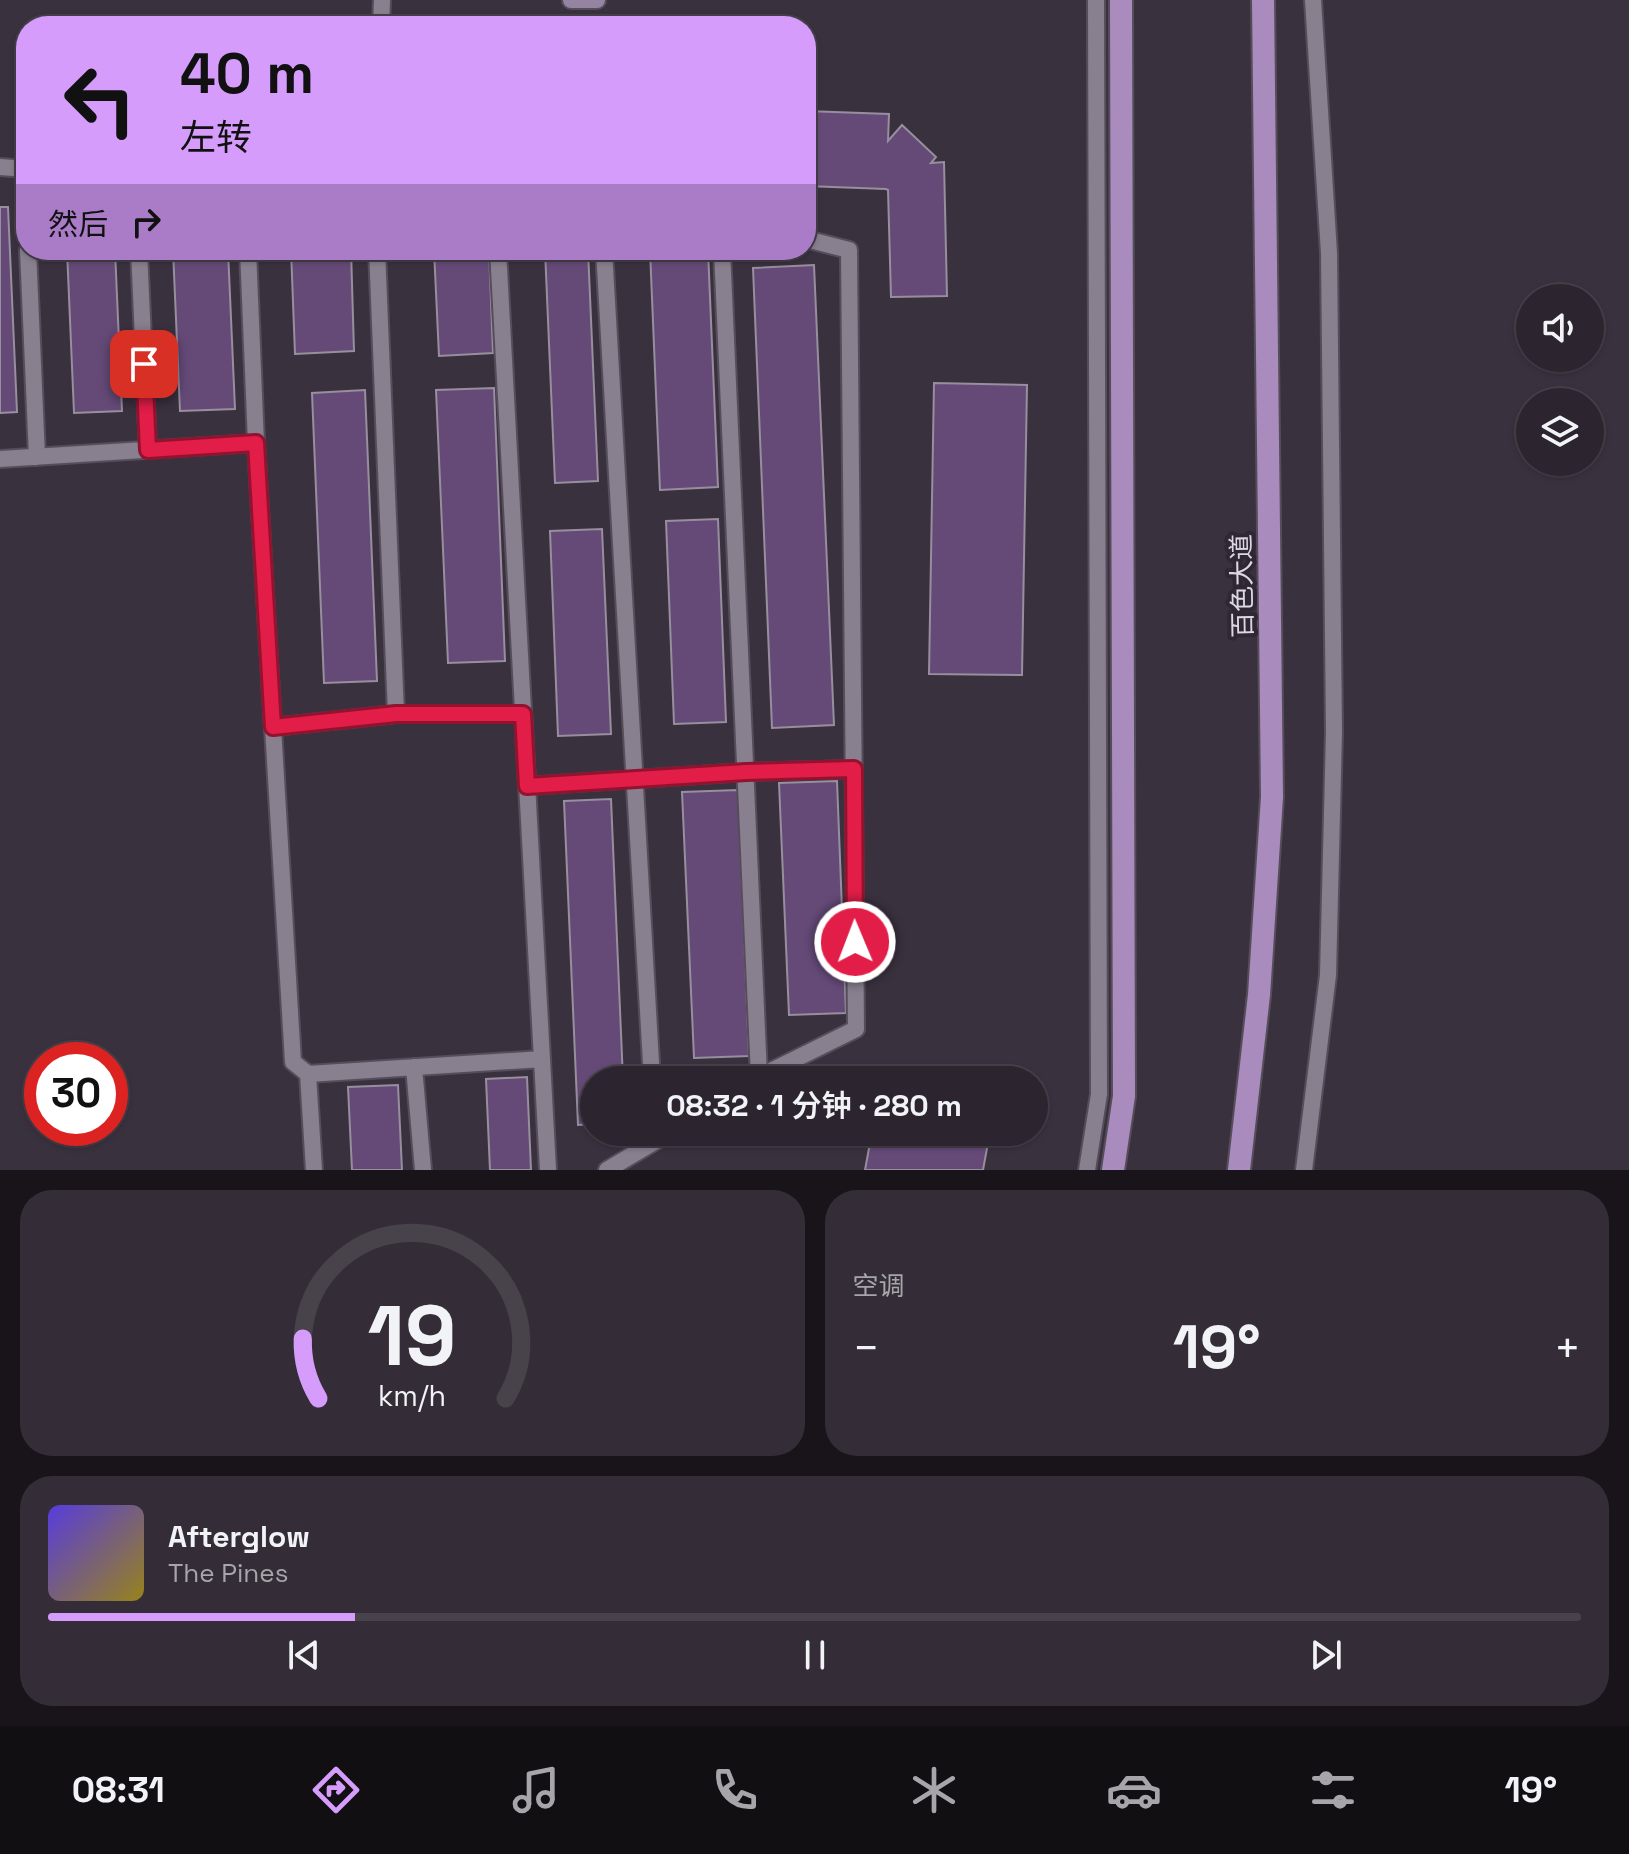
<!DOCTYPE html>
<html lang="zh">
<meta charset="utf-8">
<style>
body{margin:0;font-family:"Space Grotesk","Noto Sans SC",sans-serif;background:#342d37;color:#f1f3f6;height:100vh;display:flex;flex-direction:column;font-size:30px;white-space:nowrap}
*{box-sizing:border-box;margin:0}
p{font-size:26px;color:#a6a5aa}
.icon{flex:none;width:44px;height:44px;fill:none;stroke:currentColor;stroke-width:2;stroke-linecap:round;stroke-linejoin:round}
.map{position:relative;height:1170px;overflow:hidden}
.sheet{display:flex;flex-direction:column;gap:20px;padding:20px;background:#18141a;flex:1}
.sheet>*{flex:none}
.top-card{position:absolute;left:16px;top:16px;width:800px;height:244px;border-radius:32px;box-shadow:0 2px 6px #0004,0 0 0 2px #48424b;background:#d59cfb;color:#111;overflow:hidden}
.controls{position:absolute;left:1516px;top:284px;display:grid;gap:16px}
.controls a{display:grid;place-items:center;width:88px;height:88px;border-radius:50%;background:#2c252f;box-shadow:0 2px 6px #0004,0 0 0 2px #48424b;font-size:40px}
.speed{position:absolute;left:24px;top:1042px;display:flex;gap:16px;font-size:40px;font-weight:700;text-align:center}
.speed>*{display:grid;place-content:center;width:104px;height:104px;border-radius:50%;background:#2c252f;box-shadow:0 2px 6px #0004,0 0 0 2px #48424b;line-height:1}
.speed .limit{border:12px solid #d22;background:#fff;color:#111}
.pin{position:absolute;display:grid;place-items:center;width:68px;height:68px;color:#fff;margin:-34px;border-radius:16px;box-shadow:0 4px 12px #0006}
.me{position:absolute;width:88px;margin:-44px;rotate:359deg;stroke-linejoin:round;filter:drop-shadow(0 0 6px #0008)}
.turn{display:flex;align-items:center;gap:28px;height:168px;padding:0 32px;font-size:36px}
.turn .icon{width:104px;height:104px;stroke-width:2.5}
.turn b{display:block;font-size:56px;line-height:68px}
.then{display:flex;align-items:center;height:76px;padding:0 32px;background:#0003;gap:16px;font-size:30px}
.big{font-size:60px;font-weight:600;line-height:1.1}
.sheet .tile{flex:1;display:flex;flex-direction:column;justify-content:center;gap:12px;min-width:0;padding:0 28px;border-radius:32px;background:#342d37}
.sheet .dial{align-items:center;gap:0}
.dial svg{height:208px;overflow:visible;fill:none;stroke:#48424b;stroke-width:7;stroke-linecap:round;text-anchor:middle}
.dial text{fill:#f1f3f6;stroke:none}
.song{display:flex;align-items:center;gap:24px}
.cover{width:96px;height:96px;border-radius:12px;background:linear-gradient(135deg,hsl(250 70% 55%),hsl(50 70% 35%))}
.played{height:8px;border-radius:4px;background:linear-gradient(90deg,#d59cfb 20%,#48424b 20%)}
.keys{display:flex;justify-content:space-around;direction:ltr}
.heat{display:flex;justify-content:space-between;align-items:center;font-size:44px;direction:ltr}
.sheet .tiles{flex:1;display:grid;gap:20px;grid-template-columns:1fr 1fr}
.tile:last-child{grid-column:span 2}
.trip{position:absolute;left:580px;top:1066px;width:468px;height:80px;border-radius:40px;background:#2c252f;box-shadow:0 2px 6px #0004,0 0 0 2px #48424b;font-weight:600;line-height:80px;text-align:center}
.tabs{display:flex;height:128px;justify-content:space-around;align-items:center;background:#120f13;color:#a6a5aa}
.tabs .icon{width:56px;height:56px}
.tabs .selected{color:#d59cfb}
.tabs b{font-size:36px;color:#f1f3f6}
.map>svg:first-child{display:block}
.building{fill:#654a78;stroke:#978e9e;stroke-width:2}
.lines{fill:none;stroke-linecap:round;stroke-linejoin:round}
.minor-casing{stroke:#554e5a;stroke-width:20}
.tertiary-casing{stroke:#554e5a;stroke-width:20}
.secondary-casing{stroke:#554e5a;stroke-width:20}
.trunk-casing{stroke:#554e5a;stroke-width:26}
.minor{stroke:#887f8f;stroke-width:16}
.tertiary{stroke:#887f8f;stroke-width:16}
.secondary{stroke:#9484a1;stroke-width:16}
.trunk{stroke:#a98bbe;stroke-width:22}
.route-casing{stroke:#92132f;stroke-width:20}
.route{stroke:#e11d48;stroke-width:14}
.labels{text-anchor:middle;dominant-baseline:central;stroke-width:8;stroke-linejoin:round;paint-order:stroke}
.street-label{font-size:26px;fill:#dcd7e0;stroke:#2f2735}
</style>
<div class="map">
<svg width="1629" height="1170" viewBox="0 0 1629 1170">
<rect width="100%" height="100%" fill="#3a313f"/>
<path class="building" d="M806 111 889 114 888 141 902 125 936 157 931 163 944 162 947 296 891 297 888 190 886 189 806 186Z
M0 207H8L17 412 0 413Z
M67 250H115L122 411 74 413Z
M173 250H228L235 409 180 411Z
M291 250H351L354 351 295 354Z
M434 250H489L493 353 439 356Z
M545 250H588L598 481 555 483Z
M650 250H708L718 487 660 490Z
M814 265 834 725 772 728 753 268Z
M934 383 1027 385 1022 675 929 674Z
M494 388 505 661 448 663 436 390Z
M365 390 377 681 324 683 312 393Z
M718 519 726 722 674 724 666 521Z
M602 529 611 734 558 736 550 531Z
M837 781 846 1013 789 1015 779 783Z
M738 790 749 1056 694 1058 682 792Z
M611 799 623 1080H594V1124L578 1125 564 801Z
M527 1077 531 1170H490L486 1079Z
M398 1085 402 1170H352L348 1087Z
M872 1132H990L983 1170H865Z"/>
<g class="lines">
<defs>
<path id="minor" d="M381 26 382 0
M0 167 26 169
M25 169 26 197
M28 250 37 457
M139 250 148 450
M377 250 396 714
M498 250 548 1170
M604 250 652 1080
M722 250 759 1076
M256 443 293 1062 308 1074 542 1059
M0 459 256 443 248 250
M273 727 396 714H523
M527 786 746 772 854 769
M414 1067 423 1170
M308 1074 314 1170
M753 1080 856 1029 849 250 806 239
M607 1170 671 1132"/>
<path id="tertiary" d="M1087 1170 1099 1094 1096 0
M1304 1170 1328 975 1334 732 1329 253 1313 0"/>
<path id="secondary" d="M571 0H597"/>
<path id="trunk" d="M1113 1170 1124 1096 1121 0
M1239 1170 1259 995 1272 797 1263 0"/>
</defs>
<use href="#minor" class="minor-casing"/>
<use href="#tertiary" class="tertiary-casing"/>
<use href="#secondary" class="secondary-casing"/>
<use href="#trunk" class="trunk-casing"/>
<use href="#minor" class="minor"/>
<use href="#tertiary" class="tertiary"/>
<use href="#secondary" class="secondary"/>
<use href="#trunk" class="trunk"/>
</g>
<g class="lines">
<defs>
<path id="route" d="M144 364 148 450 256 443 273 727 396 714H523L527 786 746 772 854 769 855 942"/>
</defs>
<use href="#route" class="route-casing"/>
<use href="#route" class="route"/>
</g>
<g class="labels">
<g class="street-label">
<text transform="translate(1242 586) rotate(-91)">百色大道</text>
</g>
</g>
</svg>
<div class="controls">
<a><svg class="icon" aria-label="sound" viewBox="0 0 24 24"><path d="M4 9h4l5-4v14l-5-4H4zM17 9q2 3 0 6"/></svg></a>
<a><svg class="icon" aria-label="layers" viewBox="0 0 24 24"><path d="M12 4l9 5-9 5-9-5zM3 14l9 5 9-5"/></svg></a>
</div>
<div class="speed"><div class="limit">30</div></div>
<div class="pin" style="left:144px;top:364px;background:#d93025"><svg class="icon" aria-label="arrive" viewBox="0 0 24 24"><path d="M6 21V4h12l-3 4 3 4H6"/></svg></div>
<svg class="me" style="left:855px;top:942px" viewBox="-20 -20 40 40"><circle r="17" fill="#e11d48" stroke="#fff" stroke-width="3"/><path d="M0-11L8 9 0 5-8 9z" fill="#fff"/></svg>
<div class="trip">08:32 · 1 分钟 · 280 m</div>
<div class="top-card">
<div class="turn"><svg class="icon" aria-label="left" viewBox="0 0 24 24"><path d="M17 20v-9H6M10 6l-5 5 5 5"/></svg><div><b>40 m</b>左转</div></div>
<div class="then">然后<svg class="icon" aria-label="right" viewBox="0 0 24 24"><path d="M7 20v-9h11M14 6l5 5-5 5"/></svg></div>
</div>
</div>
<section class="sheet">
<div class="tiles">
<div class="tile dial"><svg viewBox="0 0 100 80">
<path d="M14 69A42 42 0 1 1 86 69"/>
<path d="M14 69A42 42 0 0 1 8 46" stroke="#d59cfb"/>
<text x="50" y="56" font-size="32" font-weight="700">19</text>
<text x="50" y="72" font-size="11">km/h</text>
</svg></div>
<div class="tile"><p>空调</p>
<div class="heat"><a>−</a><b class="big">19°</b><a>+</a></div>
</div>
<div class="tile">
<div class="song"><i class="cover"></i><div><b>Afterglow</b><p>The Pines</p></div></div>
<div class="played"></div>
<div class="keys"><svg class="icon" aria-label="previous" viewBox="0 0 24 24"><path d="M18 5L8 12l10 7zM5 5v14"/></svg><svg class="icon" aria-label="pause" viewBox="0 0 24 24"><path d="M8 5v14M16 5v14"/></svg><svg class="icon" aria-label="next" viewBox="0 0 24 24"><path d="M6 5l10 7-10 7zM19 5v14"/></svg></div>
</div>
</div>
</section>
<nav class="tabs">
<b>08:31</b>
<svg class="icon selected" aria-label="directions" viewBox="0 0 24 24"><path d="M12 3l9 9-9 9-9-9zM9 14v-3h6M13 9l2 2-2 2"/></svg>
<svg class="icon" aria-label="music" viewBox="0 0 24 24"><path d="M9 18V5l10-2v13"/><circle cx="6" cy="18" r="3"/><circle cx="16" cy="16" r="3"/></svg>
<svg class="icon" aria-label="phone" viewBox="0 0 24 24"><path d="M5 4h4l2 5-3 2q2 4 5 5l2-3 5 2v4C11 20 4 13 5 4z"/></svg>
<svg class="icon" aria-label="climate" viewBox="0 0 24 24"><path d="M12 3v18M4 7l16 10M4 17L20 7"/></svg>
<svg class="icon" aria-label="car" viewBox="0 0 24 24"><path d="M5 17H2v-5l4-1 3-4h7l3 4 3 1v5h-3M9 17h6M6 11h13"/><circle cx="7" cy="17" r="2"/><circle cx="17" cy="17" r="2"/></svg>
<svg class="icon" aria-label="filters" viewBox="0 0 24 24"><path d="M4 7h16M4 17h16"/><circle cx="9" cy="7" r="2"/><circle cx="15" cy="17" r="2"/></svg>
<b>19°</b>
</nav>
